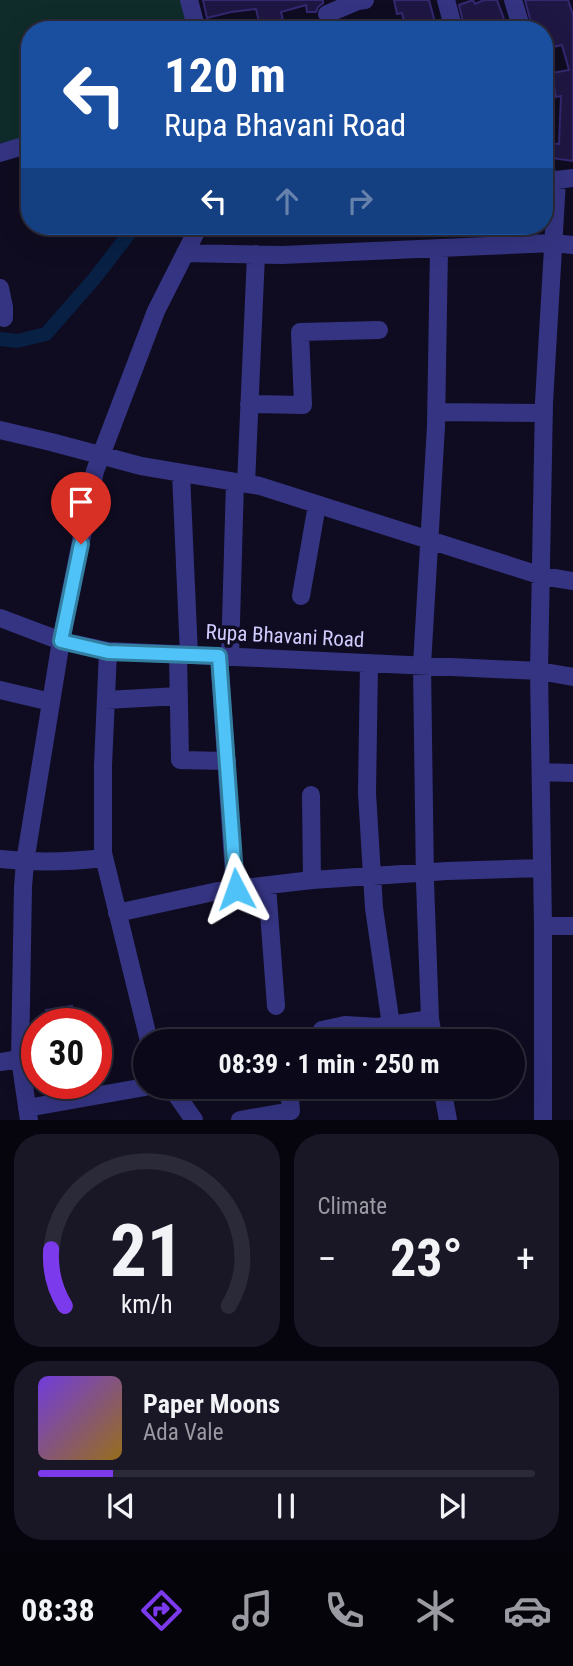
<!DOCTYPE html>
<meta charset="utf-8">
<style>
body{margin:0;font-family:"Roboto Condensed",sans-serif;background:#191726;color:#f1f3f6;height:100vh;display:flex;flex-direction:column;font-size:26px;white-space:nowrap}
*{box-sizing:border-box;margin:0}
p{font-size:23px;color:#9a9aa2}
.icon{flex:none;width:38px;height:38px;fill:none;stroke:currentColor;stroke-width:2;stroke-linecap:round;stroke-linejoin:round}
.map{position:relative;height:1120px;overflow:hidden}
.details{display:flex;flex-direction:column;gap:14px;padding:14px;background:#06050e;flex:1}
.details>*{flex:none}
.guide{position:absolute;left:21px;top:21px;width:532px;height:214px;border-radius:28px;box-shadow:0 7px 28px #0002,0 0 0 2px #2b2a38;background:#1a4fa0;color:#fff;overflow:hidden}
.speed{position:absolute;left:21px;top:1008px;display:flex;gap:14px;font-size:35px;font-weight:700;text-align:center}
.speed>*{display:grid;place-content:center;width:91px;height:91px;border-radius:50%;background:#0b0919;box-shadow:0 7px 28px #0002,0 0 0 2px #2b2a38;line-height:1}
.speed .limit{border:10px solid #d22;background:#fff;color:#111}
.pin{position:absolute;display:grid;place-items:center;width:60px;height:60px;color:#fff;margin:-72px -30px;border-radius:50% 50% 50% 0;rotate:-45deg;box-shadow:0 0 7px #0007}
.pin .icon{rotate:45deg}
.me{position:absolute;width:77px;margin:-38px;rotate:356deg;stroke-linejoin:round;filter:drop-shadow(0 0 5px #0008)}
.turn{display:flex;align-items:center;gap:24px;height:147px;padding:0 28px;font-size:32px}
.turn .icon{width:91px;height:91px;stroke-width:2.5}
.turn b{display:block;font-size:49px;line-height:60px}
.lanes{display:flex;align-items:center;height:66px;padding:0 28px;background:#0003;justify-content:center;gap:35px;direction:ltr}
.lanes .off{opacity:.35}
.big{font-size:52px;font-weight:700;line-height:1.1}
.details .widget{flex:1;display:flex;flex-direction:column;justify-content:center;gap:10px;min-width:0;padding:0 24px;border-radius:28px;background:#191726}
.details .dial{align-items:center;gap:0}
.dial svg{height:182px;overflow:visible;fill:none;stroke:#2b2a38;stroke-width:7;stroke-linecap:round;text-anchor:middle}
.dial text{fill:#f1f3f6;stroke:none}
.song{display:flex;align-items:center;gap:21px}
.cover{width:84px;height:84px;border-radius:10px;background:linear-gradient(135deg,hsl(260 70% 55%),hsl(40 70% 35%))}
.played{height:7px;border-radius:4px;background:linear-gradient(90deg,#7c3aed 15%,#2b2a38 15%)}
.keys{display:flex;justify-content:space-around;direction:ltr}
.heat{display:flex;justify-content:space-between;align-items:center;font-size:38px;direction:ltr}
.details .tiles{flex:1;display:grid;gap:14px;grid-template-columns:1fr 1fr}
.widget:last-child{grid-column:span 2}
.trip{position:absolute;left:133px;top:1029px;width:392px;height:70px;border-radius:35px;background:#0b0919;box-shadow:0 7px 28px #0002,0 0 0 2px #2b2a38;font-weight:700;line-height:70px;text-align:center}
.dock{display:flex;height:112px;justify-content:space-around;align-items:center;background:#04040a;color:#9a9aa2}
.dock .icon{width:49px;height:49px}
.dock .active{color:#7c3aed}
.dock b{font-size:32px;color:#f1f3f6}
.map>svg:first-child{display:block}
.green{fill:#0f2c2a}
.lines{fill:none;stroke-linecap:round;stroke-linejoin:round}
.canal{stroke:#082044;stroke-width:14}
.building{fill:#1f1743;stroke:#342871;stroke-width:2}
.minor{stroke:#353483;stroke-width:18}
.route-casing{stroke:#337fa1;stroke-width:18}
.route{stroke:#4fc3f7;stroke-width:12}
.labels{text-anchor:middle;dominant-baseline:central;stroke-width:7;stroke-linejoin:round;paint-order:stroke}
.street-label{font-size:21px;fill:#d0ccff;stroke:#0f0c21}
</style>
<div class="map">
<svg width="573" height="1120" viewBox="0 0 573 1120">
<rect width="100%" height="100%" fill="#0f0c21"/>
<path class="green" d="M0 0H193L200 30H30V136L0 143Z"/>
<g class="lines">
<path class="canal" d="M0 339 17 341 46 334 94 279 135 226"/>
</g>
<path class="building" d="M203 0H323V3L318 7 316 12H307L306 5 281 12 285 30H261L256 9 231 12 207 18Z
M394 0H429L437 30H406L402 13 397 14Z
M473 0 475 4 484 0H497L508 30H465L459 5Z
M525 0H568L573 15V161L545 157 547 143 559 144 561 96 556 97 552 73 569 70 562 45 544 49V30H533Z
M72 1006 75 1024H48L46 1010Z"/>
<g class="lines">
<path class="minor" d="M189 0 197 30
M446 0 454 30
M513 0 522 30
M327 14 358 1 365 0
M0 153 30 144
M544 178 557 180 573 178
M499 245 500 226
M185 253 282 255 553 243 573 245
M0 288 4 307V318
M249 404 303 405 300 332 379 330
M437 412 544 413
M0 430 51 442 141 466 260 486 542 576 573 581
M181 473 189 655
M246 484 256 254
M301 596 317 505
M0 618 61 641 108 651 539 671 573 677
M108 651 103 766V853L149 1041
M178 654 180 760 227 761
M219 656 235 889
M230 657 235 482
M369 663 367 793 374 908 391 1025
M0 690 51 702
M106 700 179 696
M541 772 573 773
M311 795 312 880
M0 859C35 863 69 862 104 858
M267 886 276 1006
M117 913 218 891 312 880 447 871 542 868
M543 926H573
M325 1041 322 1030 345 1025 378 1027 430 1019
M434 1041 430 1019 425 882 422 665 436 426 439 248
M0 1062 20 1059
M171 1087 194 1120
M442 1087 448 1120
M27 1108 145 1087
M29 1120 20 1059 23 887 25 862 61 641 95 471 156 311 199 226
M240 1120 291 1111 289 1087
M543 1120V926L539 671 544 402 557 180"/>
</g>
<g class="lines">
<defs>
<path id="route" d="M81 544 61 641 108 652 219 656 236 889"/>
</defs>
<use href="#route" class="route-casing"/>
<use href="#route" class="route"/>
</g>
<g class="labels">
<g class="street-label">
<text transform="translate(285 636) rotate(3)">Rupa Bhavani Road</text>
</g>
</g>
</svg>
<div class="speed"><div class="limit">30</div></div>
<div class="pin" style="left:81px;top:544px;background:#d93025"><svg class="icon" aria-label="arrive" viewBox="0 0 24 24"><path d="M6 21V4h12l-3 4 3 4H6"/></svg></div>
<svg class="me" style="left:236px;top:889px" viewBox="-20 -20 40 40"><path d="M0-17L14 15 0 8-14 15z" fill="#4fc3f7" stroke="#fff" stroke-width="4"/></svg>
<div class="trip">08:39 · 1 min · 250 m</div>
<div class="guide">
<div class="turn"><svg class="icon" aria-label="left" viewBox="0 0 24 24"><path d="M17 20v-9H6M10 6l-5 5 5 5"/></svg><div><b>120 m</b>Rupa Bhavani Road</div></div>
<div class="lanes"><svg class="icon" aria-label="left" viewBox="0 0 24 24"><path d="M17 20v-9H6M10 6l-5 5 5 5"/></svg><svg class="icon off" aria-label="ahead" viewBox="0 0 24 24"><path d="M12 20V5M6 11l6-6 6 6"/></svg><svg class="icon off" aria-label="right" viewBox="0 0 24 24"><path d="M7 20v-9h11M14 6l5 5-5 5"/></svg></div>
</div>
</div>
<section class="details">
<div class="tiles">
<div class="widget dial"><svg viewBox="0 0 100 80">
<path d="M14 69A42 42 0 1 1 86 69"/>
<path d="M14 69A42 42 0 0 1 8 44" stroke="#7c3aed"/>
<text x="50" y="56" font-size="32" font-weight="700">21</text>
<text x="50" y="72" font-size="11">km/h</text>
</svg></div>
<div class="widget"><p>Climate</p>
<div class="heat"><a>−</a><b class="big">23°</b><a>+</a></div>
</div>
<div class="widget">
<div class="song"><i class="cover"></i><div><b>Paper Moons</b><p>Ada Vale</p></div></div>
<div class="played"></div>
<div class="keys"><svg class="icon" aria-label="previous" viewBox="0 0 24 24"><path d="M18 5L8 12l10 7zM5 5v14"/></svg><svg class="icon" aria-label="pause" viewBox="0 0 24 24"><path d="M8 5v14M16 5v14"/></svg><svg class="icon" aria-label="next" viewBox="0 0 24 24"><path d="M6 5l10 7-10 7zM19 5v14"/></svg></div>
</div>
</div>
</section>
<nav class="dock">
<b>08:38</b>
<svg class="icon active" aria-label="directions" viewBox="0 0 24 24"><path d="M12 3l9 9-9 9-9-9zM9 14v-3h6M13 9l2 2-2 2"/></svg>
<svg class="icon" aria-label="music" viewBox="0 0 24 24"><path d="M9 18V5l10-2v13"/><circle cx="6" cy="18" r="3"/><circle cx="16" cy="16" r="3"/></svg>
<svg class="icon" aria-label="phone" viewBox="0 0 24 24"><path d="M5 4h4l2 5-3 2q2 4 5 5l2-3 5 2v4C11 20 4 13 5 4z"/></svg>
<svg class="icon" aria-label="climate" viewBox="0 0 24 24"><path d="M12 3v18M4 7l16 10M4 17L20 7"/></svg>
<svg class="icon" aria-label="car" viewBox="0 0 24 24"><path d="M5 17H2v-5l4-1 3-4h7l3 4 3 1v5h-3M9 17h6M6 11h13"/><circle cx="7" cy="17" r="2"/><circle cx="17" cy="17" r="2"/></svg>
</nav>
